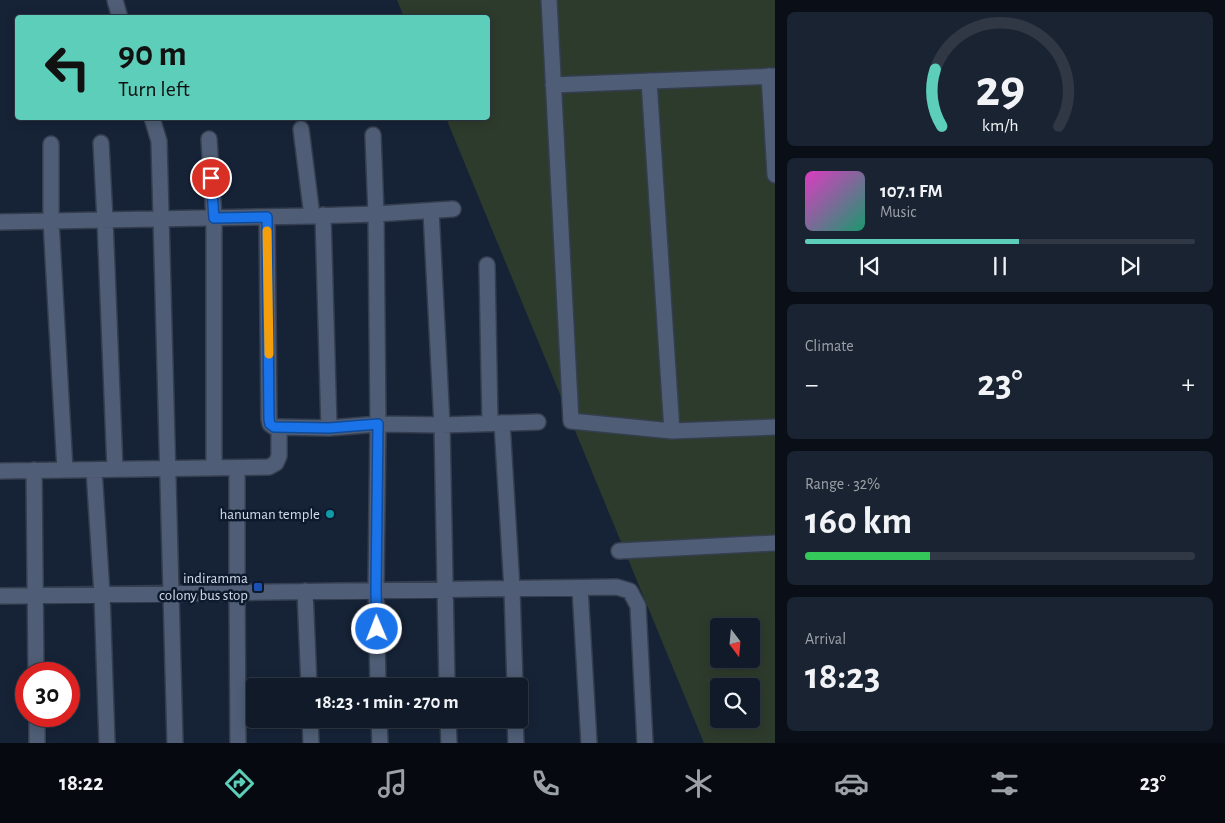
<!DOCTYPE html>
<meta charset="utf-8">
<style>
body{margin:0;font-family:"Alegreya Sans",sans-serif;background:#192331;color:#f1f3f6;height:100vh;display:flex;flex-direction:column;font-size:19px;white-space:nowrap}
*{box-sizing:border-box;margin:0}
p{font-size:16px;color:#9ca1a8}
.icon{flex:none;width:28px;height:28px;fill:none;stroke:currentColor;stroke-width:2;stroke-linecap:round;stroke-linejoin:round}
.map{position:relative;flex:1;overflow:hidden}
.details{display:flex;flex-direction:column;gap:12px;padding:12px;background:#090e17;width:450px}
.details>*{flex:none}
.hud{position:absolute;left:15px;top:15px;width:475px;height:105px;border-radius:5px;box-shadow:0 2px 12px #0003,0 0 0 1px #303846;background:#5cceba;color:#111;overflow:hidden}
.needle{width:32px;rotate:164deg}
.controls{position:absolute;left:710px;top:618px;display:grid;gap:10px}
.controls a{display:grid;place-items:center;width:50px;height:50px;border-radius:5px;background:#101a29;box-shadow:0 2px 12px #0003,0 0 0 1px #303846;font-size:25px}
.speed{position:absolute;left:15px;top:662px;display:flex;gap:10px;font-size:25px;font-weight:700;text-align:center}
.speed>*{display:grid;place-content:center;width:65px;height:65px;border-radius:50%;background:#101a29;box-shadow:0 2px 12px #0003,0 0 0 1px #303846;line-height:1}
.speed .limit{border:8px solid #d22;background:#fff;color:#111}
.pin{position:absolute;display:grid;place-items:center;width:42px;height:42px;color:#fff;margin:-21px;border:2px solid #fff;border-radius:50%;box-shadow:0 1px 5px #0007}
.me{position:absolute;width:55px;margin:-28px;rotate:359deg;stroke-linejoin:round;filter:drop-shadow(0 0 4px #0008)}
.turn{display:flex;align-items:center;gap:18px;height:105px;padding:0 20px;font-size:22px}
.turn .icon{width:65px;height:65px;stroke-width:2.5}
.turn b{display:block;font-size:35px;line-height:42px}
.big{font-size:38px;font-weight:700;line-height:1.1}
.details .widget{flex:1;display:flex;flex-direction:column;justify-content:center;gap:8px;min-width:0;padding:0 18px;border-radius:8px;background:#192331}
.details .dial{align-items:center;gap:0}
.dial svg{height:130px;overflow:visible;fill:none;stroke:#303846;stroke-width:7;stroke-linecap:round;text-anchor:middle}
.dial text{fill:#f1f3f6;stroke:none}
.song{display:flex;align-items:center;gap:15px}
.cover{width:60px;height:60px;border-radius:8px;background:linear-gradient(135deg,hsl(310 70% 55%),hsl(160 70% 35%))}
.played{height:5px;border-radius:2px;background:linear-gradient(90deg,#5cceba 55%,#303846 55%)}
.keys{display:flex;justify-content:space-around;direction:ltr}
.heat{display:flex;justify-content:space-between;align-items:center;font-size:28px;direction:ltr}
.charge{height:8px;border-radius:4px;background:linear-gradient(90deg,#34c759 32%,#303846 0)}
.trip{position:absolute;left:246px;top:678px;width:282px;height:50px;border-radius:5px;background:#101a29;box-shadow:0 2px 12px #0003,0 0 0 1px #303846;font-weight:700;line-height:50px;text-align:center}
.tabs{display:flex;height:80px;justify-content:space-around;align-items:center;background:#060a10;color:#9ca1a8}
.tabs .icon{width:35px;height:35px}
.tabs .active{color:#5cceba}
.tabs b{font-size:22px;color:#f1f3f6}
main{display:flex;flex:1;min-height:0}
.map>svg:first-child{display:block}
.green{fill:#2d3b2c;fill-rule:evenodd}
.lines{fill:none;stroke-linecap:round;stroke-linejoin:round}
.minor-casing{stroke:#353e4f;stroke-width:18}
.minor{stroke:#4f5e76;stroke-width:15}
.route-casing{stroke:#114b97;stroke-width:12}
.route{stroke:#1a73e8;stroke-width:9}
.slow{stroke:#f59e0b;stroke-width:9}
.culture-dot{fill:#0f9aa8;stroke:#0d1a2d;stroke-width:2}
.transit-dot{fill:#1a4fb4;stroke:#0d1a2d;stroke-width:2}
.labels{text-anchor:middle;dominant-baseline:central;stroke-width:5;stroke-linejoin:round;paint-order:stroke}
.poi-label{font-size:15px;fill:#d3dcea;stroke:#0d1a2d;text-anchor:end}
</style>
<main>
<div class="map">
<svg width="775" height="743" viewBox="0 0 775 743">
<rect width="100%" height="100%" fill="#162337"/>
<path class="green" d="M397 0H775V743H704L446 118H488V18L404 17ZM719 626H751V659H719ZM719 686H751V719H719Z"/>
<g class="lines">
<defs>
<path id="minor" d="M115 0 120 18
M549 0 571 421 672 431 775 427
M769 76 775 175
M649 81 672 431
M553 85 775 76
M152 118 159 141 175 743
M209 139 214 218V468
M101 143 105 220 115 469
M51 144V221L65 470
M453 209 376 214 378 424 442 425 538 422
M431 211 442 425 447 686
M323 215 329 428
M313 216 376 214 373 135
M267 217 269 419 270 424 274 427H279
M0 222 312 216 301 129
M487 265 490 423
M502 423 512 589 515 686
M237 468V592L238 743
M34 470 36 674
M94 470 102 594 107 743
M0 471 269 467 276 463 279 456V427L329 428 378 424 376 590 378 686
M619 551 775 543
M580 588 589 743
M305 591 309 686
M0 596 617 587 630 591 638 606 645 743
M37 716V743
M310 719 311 743
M379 719 380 743
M448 719 449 743
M515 719 516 743"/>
</defs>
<use href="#minor" class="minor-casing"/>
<use href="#minor" class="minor"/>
</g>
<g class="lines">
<defs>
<path id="route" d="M211 178 214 218 267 217 269 419 270 424 274 427 329 428 378 424 376 590 377 629"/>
</defs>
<use href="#route" class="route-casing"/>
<use href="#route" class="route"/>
<path class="slow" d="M267 231 269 354"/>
</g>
<circle class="culture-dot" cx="330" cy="514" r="5"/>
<rect class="transit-dot" x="253" y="582" width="10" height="10" rx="2.5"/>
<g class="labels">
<g class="poi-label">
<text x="320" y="514">hanuman temple</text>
<text x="248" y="578">indiramma<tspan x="248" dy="17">colony bus stop</tspan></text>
</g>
</g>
</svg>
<div class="controls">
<a><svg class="needle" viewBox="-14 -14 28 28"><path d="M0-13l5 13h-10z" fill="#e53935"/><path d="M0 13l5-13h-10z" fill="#9ca1a8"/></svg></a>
<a><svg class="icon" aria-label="search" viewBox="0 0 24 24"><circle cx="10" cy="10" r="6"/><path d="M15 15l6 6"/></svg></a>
</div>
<div class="speed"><div class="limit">30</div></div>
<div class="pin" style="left:211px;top:178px;background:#d93025"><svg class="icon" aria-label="arrive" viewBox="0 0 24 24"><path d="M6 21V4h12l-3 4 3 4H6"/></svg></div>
<svg class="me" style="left:377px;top:629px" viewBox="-20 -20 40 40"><circle r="17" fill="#1a73e8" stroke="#fff" stroke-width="3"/><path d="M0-11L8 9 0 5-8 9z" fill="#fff"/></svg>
<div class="trip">18:23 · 1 min · 270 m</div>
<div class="hud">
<div class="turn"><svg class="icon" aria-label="left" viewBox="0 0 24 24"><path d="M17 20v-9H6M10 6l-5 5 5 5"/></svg><div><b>90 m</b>Turn left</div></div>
</div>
</div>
<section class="details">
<div class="widget dial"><svg viewBox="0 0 100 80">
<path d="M14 69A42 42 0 1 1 86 69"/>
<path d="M14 69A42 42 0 0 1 10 34" stroke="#5cceba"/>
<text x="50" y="56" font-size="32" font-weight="700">29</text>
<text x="50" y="72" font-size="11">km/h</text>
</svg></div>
<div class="widget">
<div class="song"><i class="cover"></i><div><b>107.1 FM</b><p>Music</p></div></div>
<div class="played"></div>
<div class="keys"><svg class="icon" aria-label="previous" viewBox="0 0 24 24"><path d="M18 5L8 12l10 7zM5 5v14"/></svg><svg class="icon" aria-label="pause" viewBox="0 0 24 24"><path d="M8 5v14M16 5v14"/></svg><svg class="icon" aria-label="next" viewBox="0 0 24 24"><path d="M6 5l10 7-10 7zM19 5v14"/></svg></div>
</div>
<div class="widget"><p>Climate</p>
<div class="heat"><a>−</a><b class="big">23°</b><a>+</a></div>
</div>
<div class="widget"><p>Range · 32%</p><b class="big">160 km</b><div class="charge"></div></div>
<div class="widget"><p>Arrival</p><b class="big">18:23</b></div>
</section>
</main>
<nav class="tabs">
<b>18:22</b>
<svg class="icon active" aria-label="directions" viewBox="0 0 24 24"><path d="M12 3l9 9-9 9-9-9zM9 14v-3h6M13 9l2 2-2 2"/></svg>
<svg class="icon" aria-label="music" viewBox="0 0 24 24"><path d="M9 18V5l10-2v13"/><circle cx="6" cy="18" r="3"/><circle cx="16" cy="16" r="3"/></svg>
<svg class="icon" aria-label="phone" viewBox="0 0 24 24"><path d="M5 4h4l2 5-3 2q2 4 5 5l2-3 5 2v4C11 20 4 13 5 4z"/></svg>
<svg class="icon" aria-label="climate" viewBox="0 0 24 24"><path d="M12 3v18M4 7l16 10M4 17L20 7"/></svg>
<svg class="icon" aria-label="car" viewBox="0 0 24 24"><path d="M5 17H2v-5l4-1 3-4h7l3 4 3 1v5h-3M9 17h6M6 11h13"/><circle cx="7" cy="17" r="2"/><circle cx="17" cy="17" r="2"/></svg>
<svg class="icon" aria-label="filters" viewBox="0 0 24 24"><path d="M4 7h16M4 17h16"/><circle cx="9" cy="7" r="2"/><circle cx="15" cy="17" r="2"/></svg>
<b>23°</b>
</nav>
